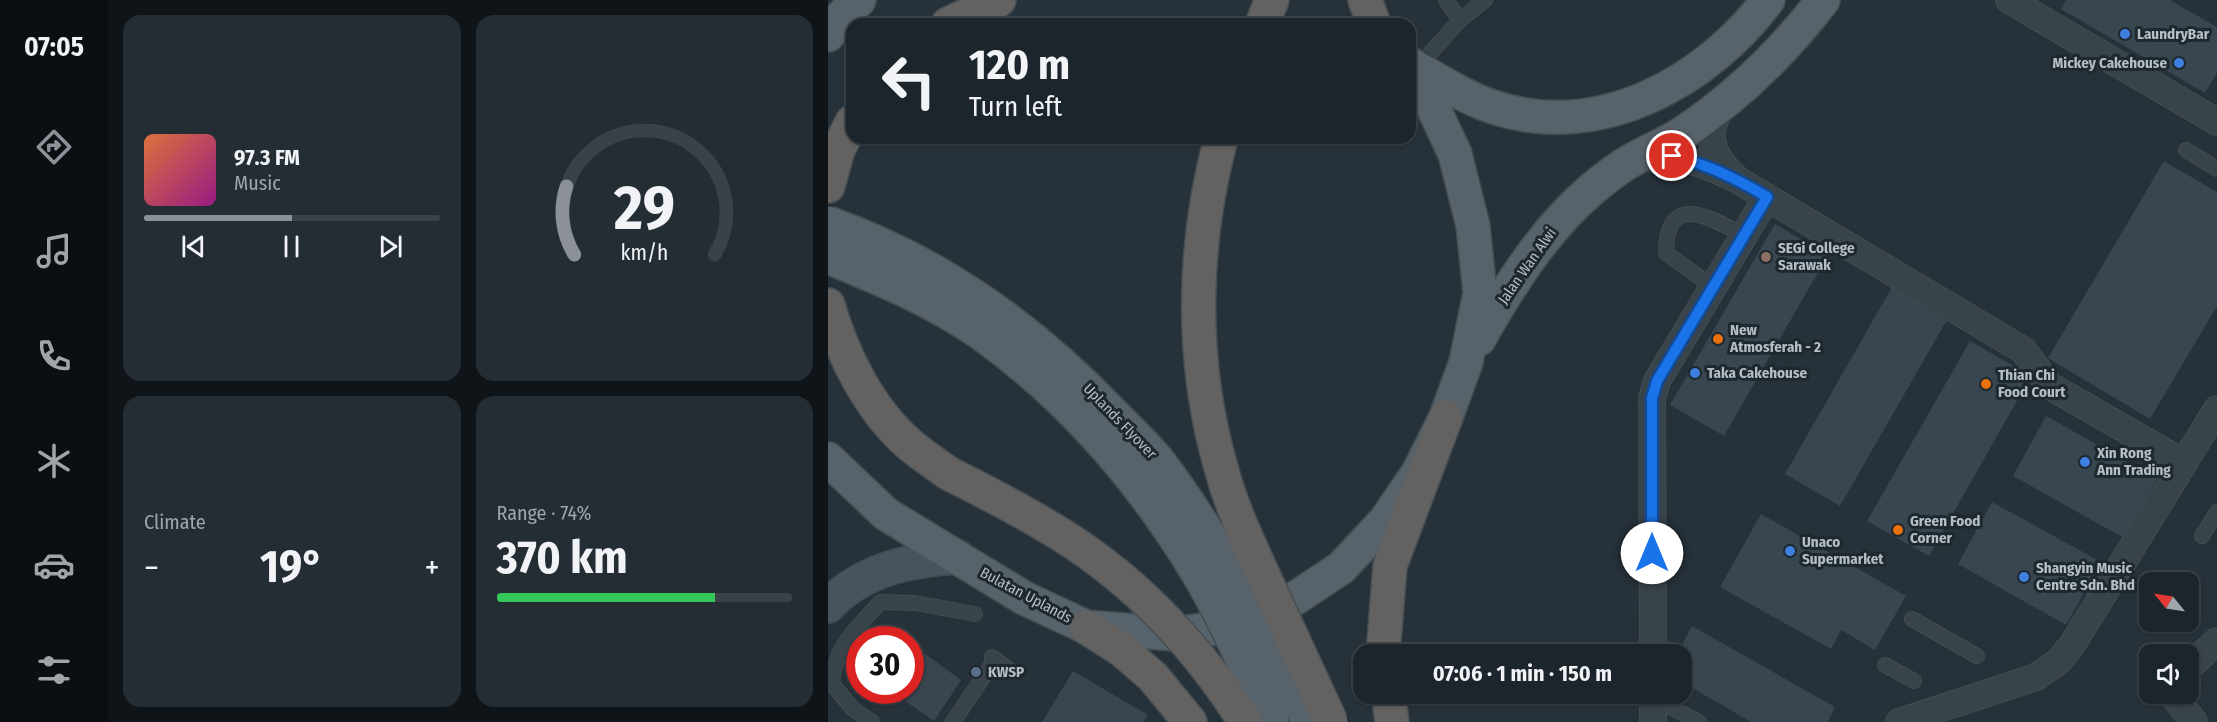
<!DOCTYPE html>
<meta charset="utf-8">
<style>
body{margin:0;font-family:"Fira Sans Condensed",sans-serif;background:#252d34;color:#f1f3f6;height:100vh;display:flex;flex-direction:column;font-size:22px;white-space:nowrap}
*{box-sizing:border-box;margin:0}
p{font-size:20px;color:#a0a5a9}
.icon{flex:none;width:33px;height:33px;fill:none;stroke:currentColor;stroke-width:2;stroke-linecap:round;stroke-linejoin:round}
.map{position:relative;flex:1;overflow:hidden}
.drawer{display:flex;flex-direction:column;gap:15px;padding:15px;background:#0f1418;width:720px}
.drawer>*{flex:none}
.guide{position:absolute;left:18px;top:18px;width:570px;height:126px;border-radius:18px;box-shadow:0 2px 4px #0004,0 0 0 2px #3a4248;background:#1c252c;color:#f1f3f6;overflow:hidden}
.needle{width:39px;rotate:300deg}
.tools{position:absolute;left:1311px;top:572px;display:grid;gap:12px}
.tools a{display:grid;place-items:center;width:60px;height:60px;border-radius:12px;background:#1c252c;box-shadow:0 2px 4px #0004,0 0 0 2px #3a4248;font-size:30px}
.speed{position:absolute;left:18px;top:626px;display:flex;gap:12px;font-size:30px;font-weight:700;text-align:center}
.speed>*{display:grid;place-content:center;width:78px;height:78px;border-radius:50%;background:#1c252c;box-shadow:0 2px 4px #0004,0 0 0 2px #3a4248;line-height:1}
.speed .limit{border:9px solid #d22;background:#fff;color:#111}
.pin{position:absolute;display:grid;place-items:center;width:51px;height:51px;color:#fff;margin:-26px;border:3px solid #fff;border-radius:50%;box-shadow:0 2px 6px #0007}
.me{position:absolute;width:66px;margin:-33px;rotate:0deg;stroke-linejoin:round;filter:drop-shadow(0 0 4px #0008)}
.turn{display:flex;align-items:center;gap:21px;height:126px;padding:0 24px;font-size:27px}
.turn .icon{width:78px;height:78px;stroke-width:2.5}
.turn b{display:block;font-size:42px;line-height:51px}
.big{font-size:45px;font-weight:700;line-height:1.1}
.drawer .widget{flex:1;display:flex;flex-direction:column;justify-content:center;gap:9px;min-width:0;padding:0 21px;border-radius:18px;background:#252d34}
.drawer .dial{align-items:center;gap:0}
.dial svg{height:156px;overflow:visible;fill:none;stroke:#3a4248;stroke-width:7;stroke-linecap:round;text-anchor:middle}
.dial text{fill:#f1f3f6;stroke:none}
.song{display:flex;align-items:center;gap:18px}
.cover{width:72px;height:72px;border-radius:9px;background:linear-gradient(135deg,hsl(20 70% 55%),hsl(310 70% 35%))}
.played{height:6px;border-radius:3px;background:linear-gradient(90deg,#8c9099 50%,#3a4248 50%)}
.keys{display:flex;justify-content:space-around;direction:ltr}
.heat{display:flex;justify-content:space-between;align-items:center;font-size:33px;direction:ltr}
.charge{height:9px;border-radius:4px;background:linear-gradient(90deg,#34c759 74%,#3a4248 0)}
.drawer .tiles{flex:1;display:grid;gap:15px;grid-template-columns:repeat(2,1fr)}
.trip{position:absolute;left:525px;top:644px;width:339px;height:60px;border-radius:18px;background:#1c252c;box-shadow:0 2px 4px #0004,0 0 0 2px #3a4248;font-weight:700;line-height:60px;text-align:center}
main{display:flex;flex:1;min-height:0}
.dock{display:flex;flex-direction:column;width:108px;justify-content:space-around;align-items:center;background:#0b0f12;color:#a0a5a9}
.dock .icon{width:42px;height:42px}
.dock .active{color:#8c9099}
.dock b{font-size:27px;color:#f1f3f6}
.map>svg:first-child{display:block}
.building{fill:#384650}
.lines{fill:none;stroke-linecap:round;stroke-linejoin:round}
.service-casing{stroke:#424c53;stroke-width:16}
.minor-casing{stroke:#424c53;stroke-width:28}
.secondary-casing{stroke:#424c53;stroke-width:36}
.primary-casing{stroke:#424c53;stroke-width:36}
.trunk-casing{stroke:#444e55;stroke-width:36}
.service{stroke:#39434a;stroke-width:14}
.minor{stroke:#39434a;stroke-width:26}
.secondary{stroke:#48535d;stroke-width:33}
.primary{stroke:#58626a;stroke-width:33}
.trunk{stroke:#646260;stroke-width:33}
.primary-bridge-casing{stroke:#424c53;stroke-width:36;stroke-linecap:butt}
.trunk-bridge-casing{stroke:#444e55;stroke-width:36;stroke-linecap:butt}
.primary-bridge{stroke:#58626a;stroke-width:33}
.trunk-bridge{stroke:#646260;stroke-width:33}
.route-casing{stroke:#114b97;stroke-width:15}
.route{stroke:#1a73e8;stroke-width:10}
.shop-dot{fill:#3f7fe0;stroke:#1e282f;stroke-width:2}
.education-dot{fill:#8d6e63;stroke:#1e282f;stroke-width:2}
.food-dot{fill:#e8710a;stroke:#1e282f;stroke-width:2}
.service-dot{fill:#5c6f8a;stroke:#1e282f;stroke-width:2}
.labels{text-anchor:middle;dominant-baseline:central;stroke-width:6;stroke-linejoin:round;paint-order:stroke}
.poi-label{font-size:15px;font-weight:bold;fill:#b5bec6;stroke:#1e282f;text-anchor:start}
.street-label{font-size:15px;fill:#b5bec6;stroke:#1e282f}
</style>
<main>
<nav class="dock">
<b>07:05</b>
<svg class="icon active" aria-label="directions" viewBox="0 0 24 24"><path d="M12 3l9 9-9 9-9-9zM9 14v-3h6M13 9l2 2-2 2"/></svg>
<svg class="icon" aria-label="music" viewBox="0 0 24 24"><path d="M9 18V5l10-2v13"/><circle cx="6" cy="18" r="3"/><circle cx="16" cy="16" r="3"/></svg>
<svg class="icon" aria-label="phone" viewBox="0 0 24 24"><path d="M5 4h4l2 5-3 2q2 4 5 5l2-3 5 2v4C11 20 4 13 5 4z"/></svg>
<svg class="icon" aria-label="climate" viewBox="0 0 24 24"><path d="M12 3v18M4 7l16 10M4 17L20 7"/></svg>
<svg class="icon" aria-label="car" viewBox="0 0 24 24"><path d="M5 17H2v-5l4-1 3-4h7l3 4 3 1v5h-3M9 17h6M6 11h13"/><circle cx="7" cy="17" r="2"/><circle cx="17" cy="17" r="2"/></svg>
<svg class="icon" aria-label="filters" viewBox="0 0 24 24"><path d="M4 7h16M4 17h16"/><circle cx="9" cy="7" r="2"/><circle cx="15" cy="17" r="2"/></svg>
</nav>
<section class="drawer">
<div class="tiles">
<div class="widget">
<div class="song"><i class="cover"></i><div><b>97.3 FM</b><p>Music</p></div></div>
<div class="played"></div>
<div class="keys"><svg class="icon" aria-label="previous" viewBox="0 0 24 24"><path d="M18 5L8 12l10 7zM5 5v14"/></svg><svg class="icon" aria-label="pause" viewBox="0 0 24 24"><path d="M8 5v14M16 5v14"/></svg><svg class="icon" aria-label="next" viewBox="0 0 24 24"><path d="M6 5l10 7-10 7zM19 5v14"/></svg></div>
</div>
<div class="widget dial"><svg viewBox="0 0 100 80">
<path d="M14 69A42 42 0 1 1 86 69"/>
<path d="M14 69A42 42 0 0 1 10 34" stroke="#8c9099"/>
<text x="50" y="56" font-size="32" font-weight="700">29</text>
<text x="50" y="72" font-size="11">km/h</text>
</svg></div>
<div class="widget"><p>Climate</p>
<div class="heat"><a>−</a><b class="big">19°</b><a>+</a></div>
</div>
<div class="widget"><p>Range · 74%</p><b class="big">370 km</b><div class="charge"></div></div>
</div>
</section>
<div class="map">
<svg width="1389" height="722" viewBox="0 0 1389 722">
<rect width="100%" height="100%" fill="#26313a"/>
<path class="building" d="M1238 0H1342L1389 27V73L1377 93 1233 9Z
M1336 161 1389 192V306L1322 419 1220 358Z
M947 224 1000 255 896 436 842 405Z
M1064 287 1120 318 1012 506 957 474Z
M1142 341 1203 376 1101 556 1039 521Z
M1218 416 1329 478 1296 538 1185 476Z
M1164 502 1273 562 1238 625 1130 564Z
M933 514 1078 596 1047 650 1013 630 1003 649 892 587Z
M57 624 77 639H46Z
M864 626 1007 707 1000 722H923L854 682V654H849Z
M82 643 133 680 106 721 61 690H82Z
M245 671 320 715 315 722H214Z"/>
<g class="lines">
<defs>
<path id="service" d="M618 0 632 20
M589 68 632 20 657 0
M1358 150 1389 169
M885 287 838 253C839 191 880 217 916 235
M1374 536 1389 512
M1084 619 1149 656
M1057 665 1086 681
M825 698 871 722
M44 722 25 709 4 684C6 647 29 627 53 602L87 603 147 614
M125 722 164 664V657L184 672"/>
<path id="minor" d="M1181 0 1389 122
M897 102C876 130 881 153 906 176
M814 159C855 155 872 162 908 179L1195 350 1222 386 1356 463
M825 654 824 398 829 381 939 197
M1360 668 1389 641
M825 693V722
M1343 693 1366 722
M1071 722 1208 677 1231 661 1244 645 1389 409"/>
<path id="secondary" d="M0 606C35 569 81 560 130 557"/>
<path id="primary" d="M0 35 13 17 31 0
M582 64C610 80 637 98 668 108 773 141 878 82 940 0
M651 339C681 286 716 230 763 190 776 179 792 166 808 158 822 150 838 144 852 135 906 99 956 51 995 0
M0 459 58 514 196 598 258 627 345 634 404 626 463 601 513 568 557 521 590 473 618 417 638 362 652 293 645 226 627 154 597 90 582 71"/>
<path id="trunk" d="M537 0 546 24
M120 24 171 0
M434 24 444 0
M0 186 10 150 24 122
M0 305C14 354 41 409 80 443 92 454 107 463 120 473
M258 627 294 650 325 677 362 722
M555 654 562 566 618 417
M560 693 564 722"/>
</defs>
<use href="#service" class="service-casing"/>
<use href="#minor" class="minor-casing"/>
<use href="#secondary" class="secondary-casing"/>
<use href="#primary" class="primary-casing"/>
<use href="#trunk" class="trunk-casing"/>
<use href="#service" class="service"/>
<use href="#minor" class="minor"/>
<use href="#secondary" class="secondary"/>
<use href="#primary" class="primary"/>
<use href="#trunk" class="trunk"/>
<defs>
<path id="primary-bridge" d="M0 223C111 262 203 328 284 413 300 429 317 445 331 462 392 542 436 633 481 722
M0 257C53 279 107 301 154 334 243 398 315 482 371 575 399 622 420 674 444 722"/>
<path id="trunk-bridge" d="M393 138C364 247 362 362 394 471 404 509 422 546 438 581 460 628 481 675 503 722
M120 473C153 490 186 506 217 525 300 573 366 641 417 722"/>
</defs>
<use href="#primary-bridge" class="primary-bridge-casing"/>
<use href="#trunk-bridge" class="trunk-bridge-casing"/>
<use href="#primary-bridge" class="primary-bridge"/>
<use href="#trunk-bridge" class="trunk-bridge"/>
</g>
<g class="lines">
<defs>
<path id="route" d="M824 553V398L829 381 939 197C908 178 879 164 844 156"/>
</defs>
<use href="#route" class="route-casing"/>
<use href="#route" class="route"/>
</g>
<g class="shop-dot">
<circle cx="1297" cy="34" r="6"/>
<circle cx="1351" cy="63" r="6"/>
<circle cx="867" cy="373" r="6"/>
<circle cx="1257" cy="462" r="6"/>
<circle cx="962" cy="551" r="6"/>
<circle cx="1196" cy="577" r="6"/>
</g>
<circle class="education-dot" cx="938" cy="257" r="6"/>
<g class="food-dot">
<circle cx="890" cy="339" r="6"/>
<circle cx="1158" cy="384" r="6"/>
<circle cx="1070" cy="530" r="6"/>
</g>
<circle class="service-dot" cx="148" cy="672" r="6"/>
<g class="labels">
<g class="poi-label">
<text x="1309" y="34">LaundryBar</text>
<text x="1339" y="63" text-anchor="end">Mickey Cakehouse</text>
<text x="950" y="248">SEGi College<tspan x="950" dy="17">Sarawak</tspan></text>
<text x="902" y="330">New<tspan x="902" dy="17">Atmosferah - 2</tspan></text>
<text x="879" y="373">Taka Cakehouse</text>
<text x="1170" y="375">Thian Chi<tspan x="1170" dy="17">Food Court</tspan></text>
<text x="1269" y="453">Xin Rong<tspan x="1269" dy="17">Ann Trading</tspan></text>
<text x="1082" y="521">Green Food<tspan x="1082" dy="17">Corner</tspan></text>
<text x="974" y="542">Unaco<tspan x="974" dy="17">Supermarket</tspan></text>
<text x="1208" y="568">Shangyin Music<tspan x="1208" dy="17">Centre Sdn. Bhd</tspan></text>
<text x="160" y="672">KWSP</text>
</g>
<g class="street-label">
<text transform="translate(699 266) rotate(-55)">Jalan Wan Alwi</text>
<text transform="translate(292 421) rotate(46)">Uplands Flyover</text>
<text transform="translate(198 595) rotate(28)">Bulatan Uplands</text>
</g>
</g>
</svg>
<div class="tools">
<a><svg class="needle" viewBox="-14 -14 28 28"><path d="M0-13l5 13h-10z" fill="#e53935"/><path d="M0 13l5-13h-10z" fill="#a0a5a9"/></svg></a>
<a><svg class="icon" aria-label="sound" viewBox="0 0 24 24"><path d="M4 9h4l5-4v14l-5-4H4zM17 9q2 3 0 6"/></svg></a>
</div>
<div class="speed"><div class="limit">30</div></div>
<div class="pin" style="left:844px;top:156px;background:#d93025"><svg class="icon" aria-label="arrive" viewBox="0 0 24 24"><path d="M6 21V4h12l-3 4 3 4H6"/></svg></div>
<svg class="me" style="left:824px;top:553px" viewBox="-20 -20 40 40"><circle r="19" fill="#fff"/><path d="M0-13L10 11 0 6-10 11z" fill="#1a73e8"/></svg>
<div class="trip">07:06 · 1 min · 150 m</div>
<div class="guide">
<div class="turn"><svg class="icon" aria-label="left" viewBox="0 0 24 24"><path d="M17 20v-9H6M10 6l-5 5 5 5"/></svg><div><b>120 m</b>Turn left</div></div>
</div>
</div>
</main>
